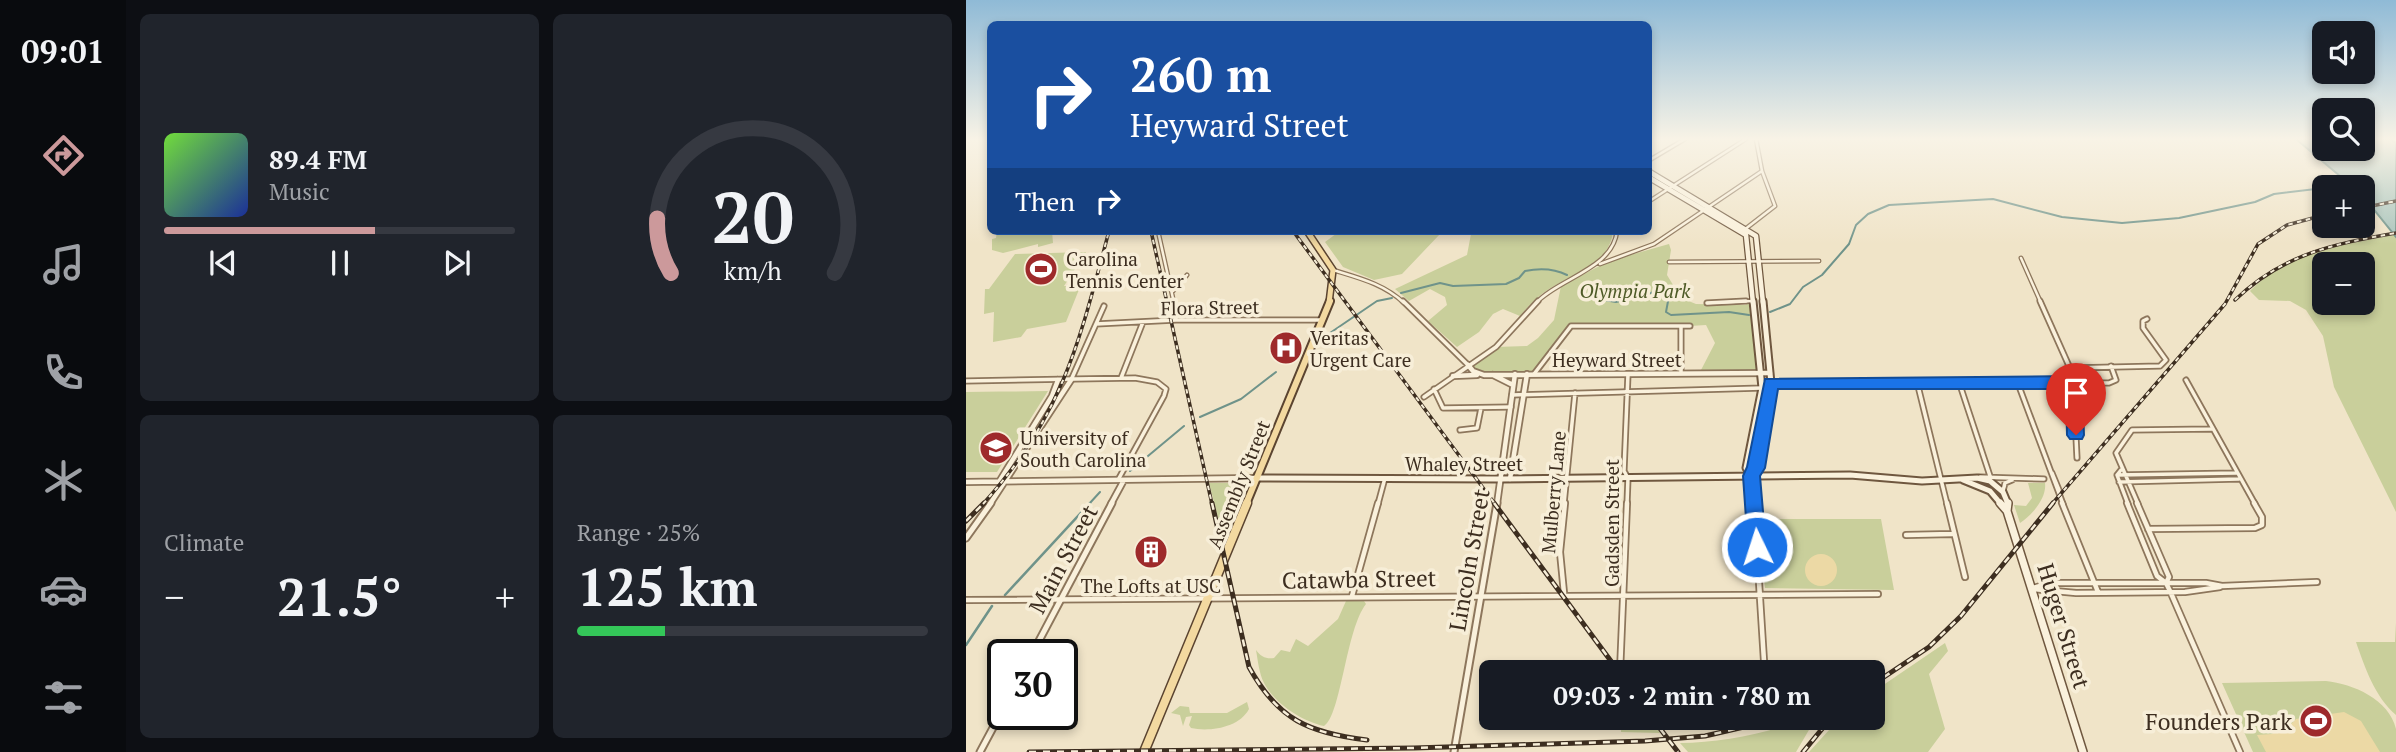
<!DOCTYPE html>
<meta charset="utf-8">
<style>
body{margin:0;font-family:"PT Serif",serif;background:#20242c;color:#f1f3f6;height:100vh;display:flex;flex-direction:column;font-size:26px;white-space:nowrap}
*{box-sizing:border-box;margin:0}
p{font-size:23px;color:#9ea1a6}
.icon{flex:none;width:38px;height:38px;fill:none;stroke:currentColor;stroke-width:2;stroke-linecap:round;stroke-linejoin:round}
.map{position:relative;flex:1;overflow:hidden}
.side{display:flex;flex-direction:column;gap:14px;padding:14px;background:#0d0f14;width:840px}
.side>*{flex:none}
.top-card{position:absolute;left:21px;top:21px;width:665px;height:214px;border-radius:10px;box-shadow:0 4px 10px #0003;background:#1a4fa0;color:#fff;overflow:hidden}
.controls{position:absolute;left:1346px;top:21px;display:grid;gap:14px}
.controls a{display:grid;place-items:center;width:63px;height:63px;border-radius:10px;background:#171b24;box-shadow:0 4px 10px #0003;font-size:35px}
.speed{position:absolute;left:21px;top:639px;display:flex;gap:14px;font-size:35px;font-weight:700;text-align:center}
.speed>*{display:grid;place-content:center;width:91px;height:91px;border-radius:50%;background:#171b24;box-shadow:0 4px 10px #0003;line-height:1}
.speed .limit{border:4px solid #111;border-radius:10px;background:#fff;color:#111}
.pin{position:absolute;display:grid;place-items:center;width:60px;height:60px;color:#fff;margin:-72px -30px;border-radius:50% 50% 50% 0;rotate:-45deg;box-shadow:0 0 7px #0007}
.pin .icon{rotate:45deg}
.me{position:absolute;width:77px;margin:-38px;rotate:356deg;stroke-linejoin:round;filter:drop-shadow(0 0 5px #0008)}
.turn{display:flex;align-items:center;gap:24px;height:147px;padding:0 28px;font-size:32px}
.turn .icon{width:91px;height:91px;stroke-width:2.5}
.turn b{display:block;font-size:49px;line-height:60px}
.then{display:flex;align-items:center;height:66px;padding:0 28px;background:#0003;gap:14px;font-size:26px}
.big{font-size:52px;font-weight:600;line-height:1.1}
.side .card{flex:1;display:flex;flex-direction:column;justify-content:center;gap:10px;min-width:0;padding:0 24px;border-radius:10px;background:#20242c}
.side .dial{align-items:center;gap:0}
.dial svg{height:182px;overflow:visible;fill:none;stroke:#363941;stroke-width:7;stroke-linecap:round;text-anchor:middle}
.dial text{fill:#f1f3f6;stroke:none}
.song{display:flex;align-items:center;gap:21px}
.cover{width:84px;height:84px;border-radius:10px;background:linear-gradient(135deg,hsl(100 70% 55%),hsl(230 70% 35%))}
.played{height:7px;border-radius:4px;background:linear-gradient(90deg,#cc999b 60%,#363941 60%)}
.keys{display:flex;justify-content:space-around;direction:ltr}
.heat{display:flex;justify-content:space-between;align-items:center;font-size:38px;direction:ltr}
.charge{height:10px;border-radius:5px;background:linear-gradient(90deg,#34c759 25%,#363941 0)}
.side .tiles{flex:1;display:grid;gap:14px;grid-template-columns:repeat(2,1fr)}
.trip{position:absolute;left:513px;top:660px;width:406px;height:70px;border-radius:10px;background:#171b24;box-shadow:0 4px 10px #0003;font-weight:600;line-height:70px;text-align:center}
main{display:flex;flex:1;min-height:0}
.dock{display:flex;flex-direction:column;width:126px;justify-content:space-around;align-items:center;background:#090b0e;color:#9ea1a6}
.dock .icon{width:49px;height:49px}
.dock .active{color:#cc999b}
.dock b{font-size:32px;color:#f1f3f6}
.map>svg:first-child{display:block}
.green{fill:#c9cf9b;fill-rule:evenodd}
.sand{fill:#ecd9a5}
.water{fill:#a9c4bc;stroke:#6f938a;stroke-width:2}
.lines{fill:none;stroke-linecap:round;stroke-linejoin:round}
.stream-far1{stroke:#6f938a;stroke-width:2}
.stream{stroke:#6f938a;stroke-width:2.5}
.minor-far2-casing{stroke:#8d765c;stroke-width:5}
.minor-far1-casing{stroke:#8d765c;stroke-width:7}
.minor-casing{stroke:#8d765c;stroke-width:8}
.tertiary-far1-casing{stroke:#8d765c;stroke-width:8}
.tertiary-casing{stroke:#8d765c;stroke-width:9}
.secondary-far2-casing{stroke:#6f573f;stroke-width:7}
.secondary-far1-casing{stroke:#6f573f;stroke-width:9}
.secondary-casing{stroke:#6f573f;stroke-width:10}
.primary-far2-casing{stroke:#5b4430;stroke-width:8}
.primary-far1-casing{stroke:#5b4430;stroke-width:10}
.primary-casing{stroke:#5b4430;stroke-width:11}
.minor-far2{stroke:#faf1dc;stroke-width:2.5}
.minor-far1{stroke:#faf1dc;stroke-width:3.5}
.minor{stroke:#faf1dc;stroke-width:4.5}
.tertiary-far1{stroke:#faf1dc;stroke-width:4.5}
.tertiary{stroke:#faf1dc;stroke-width:5}
.secondary-far2{stroke:#faf1dc;stroke-width:4.5}
.secondary-far1{stroke:#faf1dc;stroke-width:5}
.secondary{stroke:#faf1dc;stroke-width:7}
.primary-far2{stroke:#f3d9a0;stroke-width:5}
.primary-far1{stroke:#f3d9a0;stroke-width:6}
.primary{stroke:#f3d9a0;stroke-width:8}
.rail-far1-casing{stroke:#3d2e20;stroke-width:3.5}
.rail-casing{stroke:#3d2e20;stroke-width:5}
.rail-far1{stroke:#f7eed8;stroke-width:2;stroke-dasharray:4.5;stroke-linecap:butt}
.rail{stroke:#f7eed8;stroke-width:2.5;stroke-dasharray:7;stroke-linecap:butt}
.route{fill:#1a73e8;stroke:#114b97;stroke-width:2}
.labels{text-anchor:middle;dominant-baseline:central;stroke-width:7;stroke-linejoin:round;paint-order:stroke}
.poi-label{font-size:19px;fill:#3d2e20;stroke:#f7eed8;text-anchor:start}
.park-label{font-size:19px;font-style:italic;fill:#4d5a26;stroke:#f7eed8}
.street-label{font-size:19px;fill:#3d2e20;stroke:#f7eed8}
.near-street-label{font-size:23px;fill:#3d2e20;stroke:#f7eed8}
.near-poi-label{font-size:23px;fill:#3d2e20;stroke:#f7eed8;text-anchor:end}
</style>
<main>
<nav class="dock">
<b>09:01</b>
<svg class="icon active" aria-label="directions" viewBox="0 0 24 24"><path d="M12 3l9 9-9 9-9-9zM9 14v-3h6M13 9l2 2-2 2"/></svg>
<svg class="icon" aria-label="music" viewBox="0 0 24 24"><path d="M9 18V5l10-2v13"/><circle cx="6" cy="18" r="3"/><circle cx="16" cy="16" r="3"/></svg>
<svg class="icon" aria-label="phone" viewBox="0 0 24 24"><path d="M5 4h4l2 5-3 2q2 4 5 5l2-3 5 2v4C11 20 4 13 5 4z"/></svg>
<svg class="icon" aria-label="climate" viewBox="0 0 24 24"><path d="M12 3v18M4 7l16 10M4 17L20 7"/></svg>
<svg class="icon" aria-label="car" viewBox="0 0 24 24"><path d="M5 17H2v-5l4-1 3-4h7l3 4 3 1v5h-3M9 17h6M6 11h13"/><circle cx="7" cy="17" r="2"/><circle cx="17" cy="17" r="2"/></svg>
<svg class="icon" aria-label="filters" viewBox="0 0 24 24"><path d="M4 7h16M4 17h16"/><circle cx="9" cy="7" r="2"/><circle cx="15" cy="17" r="2"/></svg>
</nav>
<section class="side">
<div class="tiles">
<div class="card">
<div class="song"><i class="cover"></i><div><b>89.4 FM</b><p>Music</p></div></div>
<div class="played"></div>
<div class="keys"><svg class="icon" aria-label="previous" viewBox="0 0 24 24"><path d="M18 5L8 12l10 7zM5 5v14"/></svg><svg class="icon" aria-label="pause" viewBox="0 0 24 24"><path d="M8 5v14M16 5v14"/></svg><svg class="icon" aria-label="next" viewBox="0 0 24 24"><path d="M6 5l10 7-10 7zM19 5v14"/></svg></div>
</div>
<div class="card dial"><svg viewBox="0 0 100 80">
<path d="M14 69A42 42 0 1 1 86 69"/>
<path d="M14 69A42 42 0 0 1 8 45" stroke="#cc999b"/>
<text x="50" y="56" font-size="32" font-weight="700">20</text>
<text x="50" y="72" font-size="11">km/h</text>
</svg></div>
<div class="card"><p>Climate</p>
<div class="heat"><a>−</a><b class="big">21.5°</b><a>+</a></div>
</div>
<div class="card"><p>Range · 25%</p><b class="big">125 km</b><div class="charge"></div></div>
</div>
</section>
<div class="map">
<svg width="1430" height="752" viewBox="0 0 1430 752">
<rect width="100%" height="100%" fill="#f0e4c8"/>
<path class="green" d="M31 231H86L87 243 72 247V244L37 253 26 250V239L30 238Z
M374 231H472L475 233 436 274 408 280 377 267 359 242Z
M503 231H647C644 264 608 274 583 289 572 296 562 306 554 316L537 309 527 314 513 332 491 347 462 321 481 305 479 297 464 289 443 301 429 289 501 255 505 234Z
M1428 235 1430 237V512L1368 387 1357 336 1340 310 1324 301 1293 300 1284 291C1321 253 1375 245 1428 235ZM1358 264H1396V303H1358Z
M703 244 705 250 701 275 715 298 730 304 779 305 786 302 791 371 735 370 749 343 740 325 724 326H605L568 374 520 372 503 366 530 347 561 346 572 338 588 320 595 286 643 261Z
M120 252 98 286 114 287 100 322 61 329 55 337 27 342 28 312 18 314 19 289H23L49 254Z
M82 391 31 472H0V392Z
M243 483H274L278 486 274 502 257 537Z
M1062 483H1079C1081 498 1066 515 1054 523L1048 505 1060 506 1066 498Z
M793 519H915L928 590 799 588Z
M380 601H398L400 604C380 629 375 716 358 726 336 721 309 704 298 683 293 673 292 661 290 650 295 657 300 659 308 658L315 650 324 652 330 639 342 646 372 619Z
M1430 623V715C1409 697 1399 668 1390 642H1429Z
M979 643 982 651 963 674 979 729 962 752H843L874 718H906L907 692Z
M1360 681C1387 684 1423 699 1430 729 1430 736 1430 745 1430 752H1287L1256 683Z
M281 702 283 709C273 728 243 732 225 728L223 725 226 716 220 717 217 726 214 715 205 713 214 706 223 707 224 713H261Z
M655 718H683L694 733 655 732Z
M838 718H850L830 752H722L714 743C754 743 802 734 838 718Z"/>
<path class="sand" d="M839 570a16 16 0 1 1 32 0a16 16 0 1 1-32 0Z
M1378 712 1395 721 1414 752H1300L1291 735 1306 734 1313 726H1323L1330 719Z"/>
<path class="water" d="M1330 139H1358V149H1396L1397 139H1424L1430 143V237L1397 196 1396 187H1387Z"/>
<g class="lines">
<path class="stream-far1" d="M1362 187 1385 184
M435 293 474 283 487 286 540 284 553 278 559 271C574 268 587 268 601 275
M632 299 650 302 696 290 703 296 700 312 705 315 763 312 783 315
M804 312 824 304 837 287 856 275 883 244 890 225 902 214 923 205 1027 199 1096 217 1156 223 1213 218 1289 202 1308 194 1358 188
M361 335 411 301 426 298
M234 417 275 399 310 372
M164 471 218 426
M123 504 134 492"/>
<path class="stream" d="M39 595 124 503
M0 645 26 606"/>
<defs>
<path id="minor-far2" d="M682 161 719 139
M682 202 780 139
M778 230 809 206 796 171 790 139
M192 231 208 303
M1055 258 1075 303
M703 262 853 261
M634 264 688 244 796 171
M367 270C393 278 418 284 438 303
M207 291 221 275
M570 303C593 278 647 269 651 231
M741 303 787 301"/>
<path id="minor-far1" d="M207 301 210 320
M437 301 502 365
M1074 301 1107 375 1111 458
M741 303 780 301
M130 324 210 320H356
M715 326V373
M1104 368 1194 366 1200 360 1177 328V321L1181 319
M568 374 605 326H724
M155 378 177 322
M105 380 138 306
M1220 380 1289 504
M0 381 169 378 191 382 200 389 198 396 152 480
M1051 381 1097 504
M951 382 981 504
M993 382 1024 476
M796 383H1143L1150 380 1145 366
M468 389 477 408 545 407
M546 395 796 388
M458 397 530 347 572 301
M494 430 511 428 515 408
M1155 470 1151 475 1162 504
M1086 473 1093 490
M1151 475 1270 473
M786 476 788 504
M1014 477 1078 479
M1153 482 1273 479
M1037 491 1039 483 1046 480
M412 504 419 478
M598 504 609 393
M661 504 662 478 658 471 662 374
M1172 504 1150 453 1166 430 1246 429"/>
<path id="minor" d="M788 503 798 661 795 672
M981 503 999 577
M1096 503 1132 592
M1161 503 1191 576 1200 583 1204 591 1274 752
M1171 503 1203 577 1200 583
M1182 529 1289 528 1296 525V517L1288 503
M940 535 986 534
M1067 588 1085 583H1240L1256 586 1351 582
M1067 589 1110 593 1219 592 1254 587
M598 593 594 552 599 503
M386 596 412 503
M0 600 912 594
M654 672 661 503"/>
<path id="tertiary-far1" d="M502 365 507 371 518 375 804 373
M527 375 547 385
M487 376 511 375
M544 479 561 374
M0 482 290 478
M33 482 86 396 92 380
M24 504 105 380
M145 504 158 480
M531 504 549 374"/>
<path id="tertiary" d="M0 538 25 503
M66 654 146 503
M14 752 37 709
M488 752 531 503"/>
<path id="secondary-far2" d="M682 171 790 236 797 303
M682 177 780 235 787 303"/>
<path id="secondary-far1" d="M786 476 790 468 805 383 797 301
M786 476 780 468 796 388 787 301
M290 478 535 479 884 475 956 481 1011 478 1024 481 1037 492 1042 504
M997 480 1024 491 1035 504"/>
<path id="secondary" d="M1034 503 1041 511
M1042 503 1041 511 1117 752"/>
<path id="primary-far2" d="M341 231 367 270 363 303"/>
<path id="primary-far1" d="M280 504 364 301"/>
<path id="primary" d="M178 752 281 503"/>
</defs>
<use href="#minor-far2" class="minor-far2-casing"/>
<use href="#minor-far1" class="minor-far1-casing"/>
<use href="#minor" class="minor-casing"/>
<use href="#tertiary-far1" class="tertiary-far1-casing"/>
<use href="#tertiary" class="tertiary-casing"/>
<use href="#secondary-far2" class="secondary-far2-casing"/>
<use href="#secondary-far1" class="secondary-far1-casing"/>
<use href="#secondary" class="secondary-casing"/>
<use href="#primary-far2" class="primary-far2-casing"/>
<use href="#primary-far1" class="primary-far1-casing"/>
<use href="#primary" class="primary-casing"/>
<use href="#minor-far2" class="minor-far2"/>
<use href="#minor-far1" class="minor-far1"/>
<use href="#minor" class="minor"/>
<use href="#tertiary-far1" class="tertiary-far1"/>
<use href="#tertiary" class="tertiary"/>
<use href="#secondary-far2" class="secondary-far2"/>
<use href="#secondary-far1" class="secondary-far1"/>
<use href="#secondary" class="secondary"/>
<use href="#primary-far2" class="primary-far2"/>
<use href="#primary-far1" class="primary-far1"/>
<use href="#primary" class="primary"/>
<defs>
<path id="rail-far1" d="M1396 208 1430 201
M185 231 246 504
M327 231 529 504
M1269 300C1317 254 1367 244 1430 233
M17 504C97 415 113 343 143 231
M1086 504 1259 304 1292 244 1321 225 1358 215"/>
<path id="rail" d="M246 503 283 667C312 720 343 733 401 740
M528 503 653 672
M0 521 18 503
M906 685 963 647 995 616 1087 503
M686 718 712 752
M63 752 448 748 679 741 739 736 817 718
M837 752 865 718"/>
</defs>
<use href="#rail-far1" class="rail-far1-casing"/>
<use href="#rail" class="rail-casing"/>
<use href="#rail-far1" class="rail-far1"/>
<use href="#rail" class="rail"/>
</g>
<linearGradient id="sky" x2="0" y2="1"><stop stop-color="#8fbad6"/><stop offset="0.57" stop-color="#f8f3e6"/><stop offset="1" stop-color="#f8f3e6" stop-opacity="0"/></linearGradient>
<rect width="1430" height="244" fill="url(#sky)"/>
<path class="route" d="M1108 376 1116 382 1118 435 1116 439H1104L1101 435 1100 389H812L799 468 794 476 800 547 798 553 791 555 784 553 782 547 777 476 781 467 799 379Z"/>
<defs>
<symbol id="stadium-disc" viewBox="-11 -11 22 22"><circle r="9.5" fill="#9e2a2b" stroke="#f7eed8"/><path d="M0-5a6.5 5 0 1 0 0 10a6.5 5 0 1 0 0-10ZM-3.5-1.8h7v3.6h-7Z" fill="#fff"/></symbol>
<symbol id="hospital-disc" viewBox="-11 -11 22 22"><circle r="9.5" fill="#9e2a2b" stroke="#f7eed8"/><path d="M-5-5h3v3.5h4V-5h3V5h-3V1.5h-4V5h-3Z" fill="#fff"/></symbol>
<symbol id="university-disc" viewBox="-11 -11 22 22"><circle r="9.5" fill="#9e2a2b" stroke="#f7eed8"/><path d="M0-5L7-2L0 1L-7-2ZM-4 1L0 2.5L4 1V4Q0 6-4 4Z" fill="#fff"/></symbol>
<symbol id="building-disc" viewBox="-11 -11 22 22"><circle r="9.5" fill="#9e2a2b" stroke="#f7eed8"/><path d="M-4-6H4V6H1V3H-1V6H-4ZM-2.5-4.3h1.7v1.8h-1.7ZM.8-4.3h1.7v1.8H.8ZM-2.5-1h1.7V.8h-1.7ZM.8-1h1.7V.8H.8Z" fill="#fff"/></symbol>
</defs>
<g fill-rule="evenodd">
<use href="#stadium-disc" x="56" y="250" width="38" height="38"/>
<use href="#hospital-disc" x="301" y="329" width="38" height="38"/>
<use href="#university-disc" x="11" y="429" width="38" height="38"/>
<use href="#building-disc" x="166" y="533" width="38" height="38"/>
<use href="#stadium-disc" x="1331" y="702" width="38" height="38"/>
</g>
<g class="labels">
<g class="poi-label">
<text x="100" y="258">Carolina<tspan x="100" dy="22">Tennis Center</tspan></text>
<text x="344" y="337">Veritas<tspan x="344" dy="22">Urgent Care</tspan></text>
<text x="54" y="437">University of<tspan x="54" dy="22">South Carolina</tspan></text>
<text x="185" y="585" text-anchor="middle">The Lofts at USC</text>
</g>
<g class="park-label">
<text x="669" y="290">Olympia Park</text>
</g>
<g class="street-label">
<text transform="translate(244 307) rotate(-1)">Flora Street</text>
<text x="651" y="359">Heyward Street</text>
<text x="498" y="463">Whaley Street</text>
<text transform="translate(272 484) rotate(-68)">Assembly Street</text>
<text transform="translate(587 492) rotate(-85)">Mulberry Lane</text>
<text transform="translate(645 523) rotate(-90)">Gadsden Street</text>
</g>
<g class="near-street-label">
<text transform="translate(97 559) rotate(-62)">Main Street</text>
<text transform="translate(503 560) rotate(-80)">Lincoln Street</text>
<text transform="translate(393 579) rotate(-1)">Catawba Street</text>
<text transform="translate(1098 626) rotate(73)">Huger Street</text>
</g>
<g class="near-poi-label">
<text x="1326" y="721">Founders Park</text>
</g>
</g>
</svg>
<div class="controls">
<a><svg class="icon" aria-label="sound" viewBox="0 0 24 24"><path d="M4 9h4l5-4v14l-5-4H4zM17 9q2 3 0 6"/></svg></a>
<a><svg class="icon" aria-label="search" viewBox="0 0 24 24"><circle cx="10" cy="10" r="6"/><path d="M15 15l6 6"/></svg></a>
<a>+</a>
<a>−</a>
</div>
<div class="speed"><div class="limit">30</div></div>
<div class="pin" style="left:1110px;top:435px;background:#d93025"><svg class="icon" aria-label="arrive" viewBox="0 0 24 24"><path d="M6 21V4h12l-3 4 3 4H6"/></svg></div>
<svg class="me" style="left:791px;top:547px" viewBox="-20 -20 40 40"><circle r="17" fill="#1a73e8" stroke="#fff" stroke-width="3"/><path d="M0-11L8 9 0 5-8 9z" fill="#fff"/></svg>
<div class="trip">09:03 · 2 min · 780 m</div>
<div class="top-card">
<div class="turn"><svg class="icon" aria-label="right" viewBox="0 0 24 24"><path d="M7 20v-9h11M14 6l5 5-5 5"/></svg><div><b>260 m</b>Heyward Street</div></div>
<div class="then">Then<svg class="icon" aria-label="right" viewBox="0 0 24 24"><path d="M7 20v-9h11M14 6l5 5-5 5"/></svg></div>
</div>
</div>
</main>
